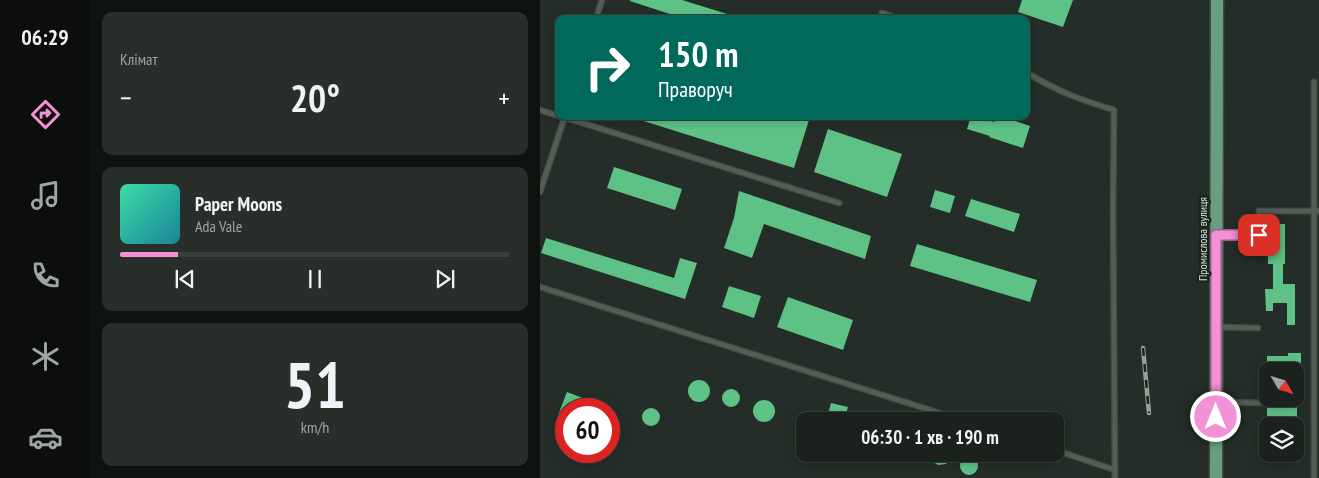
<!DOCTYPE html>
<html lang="uk">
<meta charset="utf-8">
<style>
body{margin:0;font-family:"PT Sans Narrow",sans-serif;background:#282f2a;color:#f1f3f6;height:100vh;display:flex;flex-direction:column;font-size:19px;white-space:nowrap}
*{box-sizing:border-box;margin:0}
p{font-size:16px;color:#a0a4a4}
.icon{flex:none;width:28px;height:28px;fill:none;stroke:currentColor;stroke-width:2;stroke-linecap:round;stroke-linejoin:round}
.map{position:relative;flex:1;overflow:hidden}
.drawer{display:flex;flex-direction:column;gap:12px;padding:12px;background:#0f1310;width:450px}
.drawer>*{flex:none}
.guide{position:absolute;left:15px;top:15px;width:475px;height:105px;border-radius:10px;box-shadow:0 2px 8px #0003,0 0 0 1px #393f3b;background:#00695c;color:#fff;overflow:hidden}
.needle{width:32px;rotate:129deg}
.controls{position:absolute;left:719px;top:362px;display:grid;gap:10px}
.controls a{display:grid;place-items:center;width:45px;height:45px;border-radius:10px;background:#1b221d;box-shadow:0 2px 8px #0003,0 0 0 1px #393f3b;font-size:25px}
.speed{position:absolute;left:15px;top:398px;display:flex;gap:10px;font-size:25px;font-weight:700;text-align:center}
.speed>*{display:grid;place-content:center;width:65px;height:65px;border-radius:50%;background:#1b221d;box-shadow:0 2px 8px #0003,0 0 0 1px #393f3b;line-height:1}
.speed .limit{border:8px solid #d22;background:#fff;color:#111}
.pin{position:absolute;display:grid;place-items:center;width:42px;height:42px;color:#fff;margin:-21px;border-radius:10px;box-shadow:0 2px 8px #0006}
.me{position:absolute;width:55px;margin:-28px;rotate:0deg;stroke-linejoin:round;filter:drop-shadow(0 0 4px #0008)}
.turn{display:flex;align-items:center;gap:18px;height:105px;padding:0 20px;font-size:22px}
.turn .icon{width:65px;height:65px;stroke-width:2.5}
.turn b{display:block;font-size:35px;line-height:42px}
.big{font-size:38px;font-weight:700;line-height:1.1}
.drawer .card{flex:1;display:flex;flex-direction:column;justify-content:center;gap:8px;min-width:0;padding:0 18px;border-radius:10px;background:#282f2a}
.drawer .dial{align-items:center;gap:0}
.dial b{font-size:65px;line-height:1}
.song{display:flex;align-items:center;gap:15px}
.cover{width:60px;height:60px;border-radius:8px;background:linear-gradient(135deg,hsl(160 70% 55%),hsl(190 70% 35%))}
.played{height:5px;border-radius:2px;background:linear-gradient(90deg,#f291d6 15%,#393f3b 15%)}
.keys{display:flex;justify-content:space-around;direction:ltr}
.heat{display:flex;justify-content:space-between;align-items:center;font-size:28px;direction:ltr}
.trip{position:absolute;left:256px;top:412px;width:268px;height:50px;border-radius:10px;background:#1b221d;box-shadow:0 2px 8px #0003,0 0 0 1px #393f3b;font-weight:700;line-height:50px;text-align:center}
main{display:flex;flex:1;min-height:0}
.dock{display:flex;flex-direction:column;width:90px;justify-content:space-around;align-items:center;background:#0b0e0c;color:#a0a4a4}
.dock .icon{width:35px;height:35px}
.dock .on{color:#f291d6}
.dock b{font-size:22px;color:#f1f3f6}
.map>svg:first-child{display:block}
.building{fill:#5ec186}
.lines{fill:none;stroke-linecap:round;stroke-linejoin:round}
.service-casing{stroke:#424a45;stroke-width:7}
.primary-casing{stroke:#424a45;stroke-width:15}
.service{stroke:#525d55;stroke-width:4.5}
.primary{stroke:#699f7d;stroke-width:12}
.rail-casing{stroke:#989f9a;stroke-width:4.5}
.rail{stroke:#1b241d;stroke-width:2.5;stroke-dasharray:8;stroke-linecap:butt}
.route-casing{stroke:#9d5e8b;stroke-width:12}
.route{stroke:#f291d6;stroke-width:9}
.labels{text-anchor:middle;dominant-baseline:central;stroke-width:5;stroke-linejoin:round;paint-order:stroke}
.street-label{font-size:12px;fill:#d9dfdb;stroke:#1b241d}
</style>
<main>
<nav class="dock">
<b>06:29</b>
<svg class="icon on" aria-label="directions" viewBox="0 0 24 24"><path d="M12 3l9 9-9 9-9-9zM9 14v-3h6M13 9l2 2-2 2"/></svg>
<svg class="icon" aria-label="music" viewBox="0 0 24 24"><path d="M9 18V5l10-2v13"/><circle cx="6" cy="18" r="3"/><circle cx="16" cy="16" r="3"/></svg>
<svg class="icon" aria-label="phone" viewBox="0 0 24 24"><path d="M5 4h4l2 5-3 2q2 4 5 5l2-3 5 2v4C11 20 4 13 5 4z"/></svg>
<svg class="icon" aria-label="climate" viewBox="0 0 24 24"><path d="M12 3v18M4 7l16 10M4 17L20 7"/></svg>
<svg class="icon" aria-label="car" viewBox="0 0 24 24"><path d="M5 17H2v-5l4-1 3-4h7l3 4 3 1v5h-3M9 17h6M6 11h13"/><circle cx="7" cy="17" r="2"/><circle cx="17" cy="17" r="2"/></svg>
</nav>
<section class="drawer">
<div class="card"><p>Клімат</p>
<div class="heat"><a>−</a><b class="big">20°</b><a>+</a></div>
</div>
<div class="card">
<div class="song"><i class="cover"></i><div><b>Paper Moons</b><p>Ada Vale</p></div></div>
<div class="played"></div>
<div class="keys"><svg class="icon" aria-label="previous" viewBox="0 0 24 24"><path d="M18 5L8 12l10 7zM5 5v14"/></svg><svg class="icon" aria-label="pause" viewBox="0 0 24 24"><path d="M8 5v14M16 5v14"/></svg><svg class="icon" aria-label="next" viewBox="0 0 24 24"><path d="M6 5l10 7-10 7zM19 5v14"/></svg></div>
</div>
<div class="card dial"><b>51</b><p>km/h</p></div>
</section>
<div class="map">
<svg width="779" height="478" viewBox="0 0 779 478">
<rect width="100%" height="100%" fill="#242d27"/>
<path class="building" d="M90 0H142L197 17V19H145L90 1Z
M482 0H533L523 27 478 12Z
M95 116H256L269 120 254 168 94 118Z
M431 116H436L454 122 456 116H461L490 126 483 148 449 137 450 136 427 129Z
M288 129 362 154 347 197 274 172Z
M74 167 142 189 135 210 67 188Z
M395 190 415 196 410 213 390 207Z
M199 191 331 236 325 259 224 224 212 258 184 248 194 218Z
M431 199 480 214 474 232 425 216Z
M728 224H745V264H743V284H755V325H747V303H733V311H726L725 289H733V264H728Z
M6 238 134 278 140 258 157 263 145 299 1 253Z
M377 244 497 280 490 302 370 266Z
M189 286 221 296 214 318 182 307Z
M248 297 313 320 303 350 237 327Z
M748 353H761V371H727V356H748Z
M148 391a11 11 0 1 1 22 0a11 11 0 1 1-22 0Z
M182 398a9 9 0 1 1 18 0a9 9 0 1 1-18 0Z
M27 392 48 400 45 409H26V417L18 415Z
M748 399H757V426H727V404H748Z
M213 411a11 11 0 1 1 22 0a11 11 0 1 1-22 0Z
M291 403 308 407 304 421H286Z
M102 417a9 9 0 1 1 18 0a9 9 0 1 1-18 0Z
M392 454H410V459L406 464 398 465 393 462Z
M420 466a9 9 0 1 1 18 0a9 9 0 1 1-18 0Z"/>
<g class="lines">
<defs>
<path id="service" d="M342 13 360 19
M56 19 62 0
M486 72C516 91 541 100 574 110L573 213 575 478
M0 110 19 116
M20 116 299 203
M0 192 25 116
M677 235H719V211H779
M0 287 425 421
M677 327 718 328
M677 402 721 403
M515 450 575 470
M774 478V82"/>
<path id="primary" d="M676 478 677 0"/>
</defs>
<use href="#service" class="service-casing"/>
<use href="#primary" class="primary-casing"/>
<use href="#service" class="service"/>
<use href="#primary" class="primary"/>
<defs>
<path id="rail" d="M603 348 609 413"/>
</defs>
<use href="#rail" class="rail-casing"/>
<use href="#rail" class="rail"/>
</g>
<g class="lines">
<defs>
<path id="route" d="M676 417V235H719"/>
</defs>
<use href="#route" class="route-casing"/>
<use href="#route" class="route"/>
</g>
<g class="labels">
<g class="street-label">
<text transform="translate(662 239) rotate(-90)">Промислова вулиця</text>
</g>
</g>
</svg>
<div class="controls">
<a><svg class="needle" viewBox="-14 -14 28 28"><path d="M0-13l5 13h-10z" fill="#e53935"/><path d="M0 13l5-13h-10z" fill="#a0a4a4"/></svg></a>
<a><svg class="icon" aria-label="layers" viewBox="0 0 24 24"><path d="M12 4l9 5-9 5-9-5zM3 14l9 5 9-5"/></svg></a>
</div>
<div class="speed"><div class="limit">60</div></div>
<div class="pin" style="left:719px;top:235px;background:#d93025"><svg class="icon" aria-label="arrive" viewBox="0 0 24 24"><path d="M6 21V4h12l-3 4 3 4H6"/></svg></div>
<svg class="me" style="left:676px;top:417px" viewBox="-20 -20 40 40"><circle r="17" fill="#f291d6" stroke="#fff" stroke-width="3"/><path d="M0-11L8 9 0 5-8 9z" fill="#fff"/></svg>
<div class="trip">06:30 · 1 хв · 190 m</div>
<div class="guide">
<div class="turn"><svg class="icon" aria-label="right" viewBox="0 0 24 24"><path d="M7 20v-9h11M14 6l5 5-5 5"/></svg><div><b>150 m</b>Праворуч</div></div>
</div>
</div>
</main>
